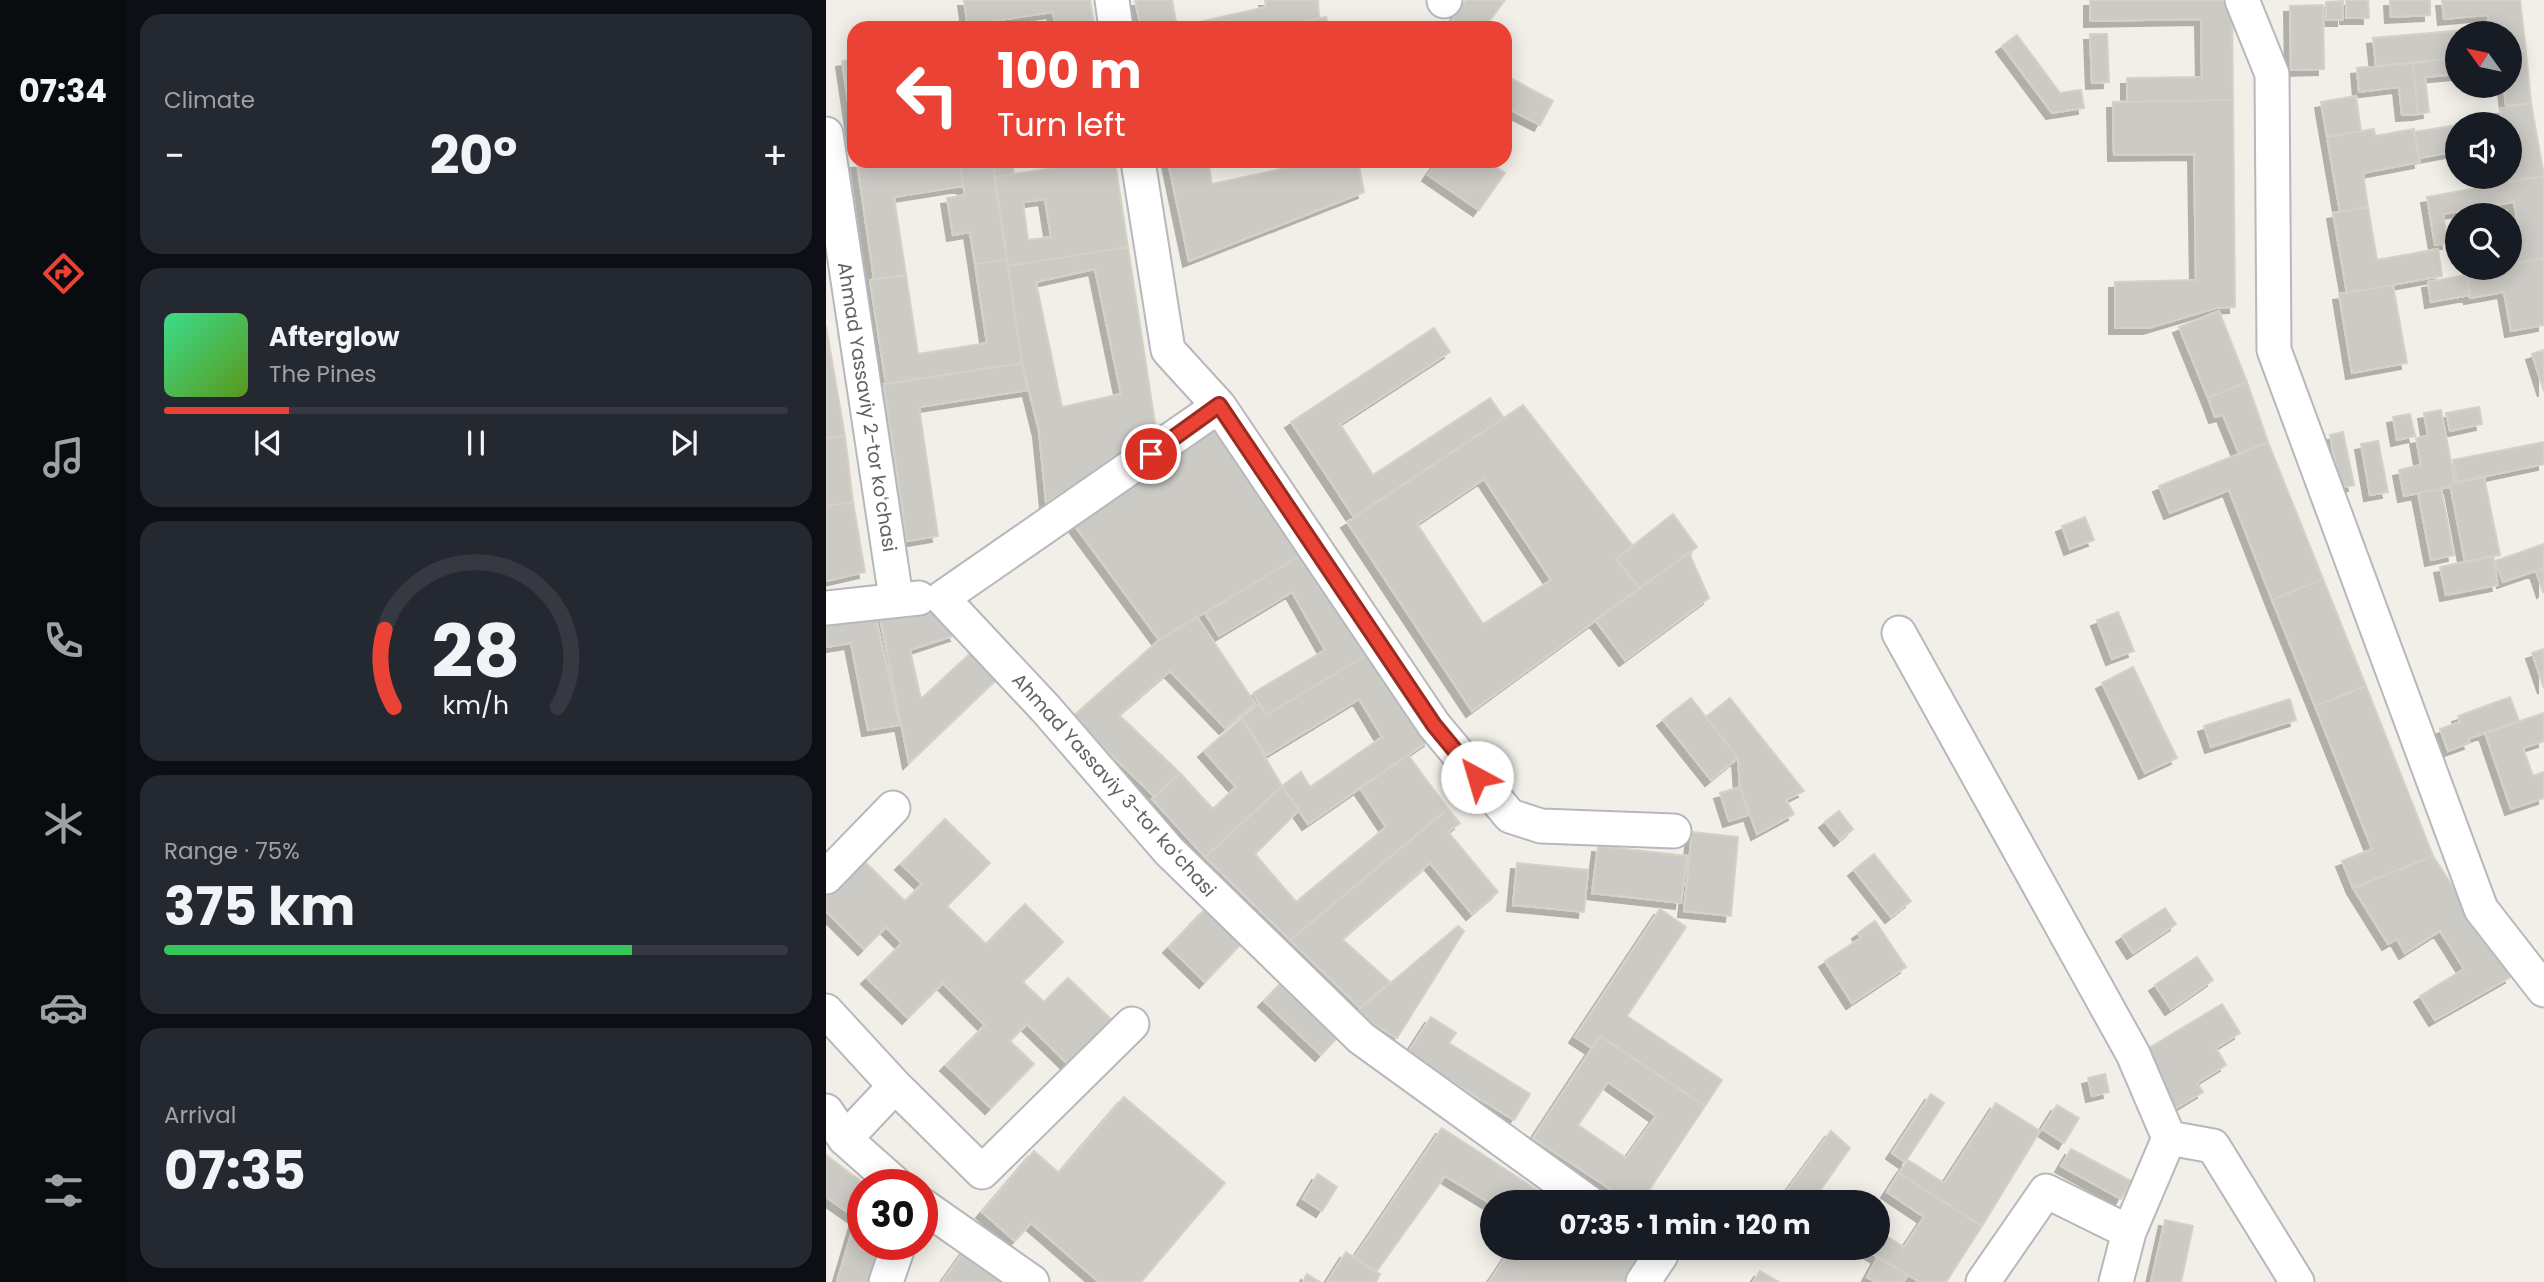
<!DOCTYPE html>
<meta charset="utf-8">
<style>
body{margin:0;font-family:Poppins,sans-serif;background:#242831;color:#f1f3f6;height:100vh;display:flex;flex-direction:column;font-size:26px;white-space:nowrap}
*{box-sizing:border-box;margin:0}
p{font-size:23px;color:#9ea1a6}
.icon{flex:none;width:38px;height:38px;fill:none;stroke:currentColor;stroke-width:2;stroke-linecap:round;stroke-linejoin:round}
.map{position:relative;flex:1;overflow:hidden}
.side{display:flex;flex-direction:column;gap:14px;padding:14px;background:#0d0f14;width:700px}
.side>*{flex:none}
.top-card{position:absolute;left:21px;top:21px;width:665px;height:147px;border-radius:21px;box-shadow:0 4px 18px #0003;background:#ea4335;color:#fff;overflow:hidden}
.needle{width:46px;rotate:303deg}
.fabs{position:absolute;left:1619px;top:21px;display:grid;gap:14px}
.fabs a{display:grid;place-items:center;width:77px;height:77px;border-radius:50%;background:#171b24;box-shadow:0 4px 18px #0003;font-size:35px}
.speed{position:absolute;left:21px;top:1169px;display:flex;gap:14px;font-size:35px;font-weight:700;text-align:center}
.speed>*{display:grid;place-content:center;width:91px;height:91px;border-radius:50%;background:#171b24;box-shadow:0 4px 18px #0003;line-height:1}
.speed .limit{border:10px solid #d22;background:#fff;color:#111}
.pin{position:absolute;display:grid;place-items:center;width:60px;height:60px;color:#fff;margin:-30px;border:4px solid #fff;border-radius:50%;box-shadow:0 2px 7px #0007}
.me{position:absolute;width:77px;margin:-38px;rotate:321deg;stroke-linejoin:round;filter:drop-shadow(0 0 5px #0008)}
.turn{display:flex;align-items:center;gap:24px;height:147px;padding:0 35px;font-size:32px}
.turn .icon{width:91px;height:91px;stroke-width:2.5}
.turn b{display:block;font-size:49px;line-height:60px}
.big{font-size:52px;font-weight:700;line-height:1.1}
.side .card{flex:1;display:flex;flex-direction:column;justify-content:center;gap:10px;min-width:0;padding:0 24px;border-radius:21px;background:#242831}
.side .dial{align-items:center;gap:0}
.dial svg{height:182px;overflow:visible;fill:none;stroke:#363941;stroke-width:7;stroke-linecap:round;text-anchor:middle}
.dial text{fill:#f1f3f6;stroke:none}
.song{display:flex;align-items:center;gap:21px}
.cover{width:84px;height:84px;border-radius:10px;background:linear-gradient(135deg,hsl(150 70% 55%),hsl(90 70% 35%))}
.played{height:7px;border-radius:4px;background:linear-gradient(90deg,#ea4335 20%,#363941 20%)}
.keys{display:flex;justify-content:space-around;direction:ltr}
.heat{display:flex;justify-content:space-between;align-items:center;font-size:38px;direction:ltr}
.charge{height:10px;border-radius:5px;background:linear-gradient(90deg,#34c759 75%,#363941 0)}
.trip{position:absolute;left:654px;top:1190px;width:410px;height:70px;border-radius:35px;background:#171b24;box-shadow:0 4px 18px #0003;font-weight:700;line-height:70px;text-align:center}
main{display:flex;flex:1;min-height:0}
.menu{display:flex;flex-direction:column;width:126px;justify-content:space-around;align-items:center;background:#090b0e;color:#9ea1a6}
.menu .icon{width:49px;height:49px}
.menu .active{color:#ea4335}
.menu b{font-size:32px;color:#f1f3f6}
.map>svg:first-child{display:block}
.building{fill:#cccac5;stroke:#d6d1c6;stroke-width:2;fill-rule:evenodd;filter:url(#shadow)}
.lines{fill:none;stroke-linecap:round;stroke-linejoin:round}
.minor-casing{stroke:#b5b8bc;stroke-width:37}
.minor{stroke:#fff;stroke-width:33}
.route-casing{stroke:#982c22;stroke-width:18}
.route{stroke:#ea4335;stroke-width:12}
.labels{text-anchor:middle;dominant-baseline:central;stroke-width:7;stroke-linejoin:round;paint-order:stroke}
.street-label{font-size:19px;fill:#5f6368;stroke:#fff}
</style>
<main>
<nav class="menu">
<b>07:34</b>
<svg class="icon active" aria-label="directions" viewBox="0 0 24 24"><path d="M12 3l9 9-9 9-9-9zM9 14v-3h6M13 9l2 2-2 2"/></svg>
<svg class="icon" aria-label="music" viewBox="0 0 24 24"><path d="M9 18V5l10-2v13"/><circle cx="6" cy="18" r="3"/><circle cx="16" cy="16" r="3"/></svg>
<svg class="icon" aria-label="phone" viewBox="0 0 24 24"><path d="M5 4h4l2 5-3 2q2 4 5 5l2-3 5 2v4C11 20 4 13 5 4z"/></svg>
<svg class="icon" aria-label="climate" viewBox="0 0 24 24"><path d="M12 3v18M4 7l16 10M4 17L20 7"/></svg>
<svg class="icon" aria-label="car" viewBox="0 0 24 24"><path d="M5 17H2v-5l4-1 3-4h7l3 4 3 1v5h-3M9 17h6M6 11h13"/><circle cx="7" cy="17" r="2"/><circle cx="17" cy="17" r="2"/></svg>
<svg class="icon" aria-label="filters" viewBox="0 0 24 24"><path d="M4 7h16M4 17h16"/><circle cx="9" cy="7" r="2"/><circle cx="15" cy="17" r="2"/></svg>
</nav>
<section class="side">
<div class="card"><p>Climate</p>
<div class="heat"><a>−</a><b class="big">20°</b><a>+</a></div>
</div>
<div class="card">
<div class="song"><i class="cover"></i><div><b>Afterglow</b><p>The Pines</p></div></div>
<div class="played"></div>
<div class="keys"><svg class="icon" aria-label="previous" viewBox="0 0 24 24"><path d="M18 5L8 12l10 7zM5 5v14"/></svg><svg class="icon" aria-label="pause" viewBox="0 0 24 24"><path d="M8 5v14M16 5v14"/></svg><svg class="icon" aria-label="next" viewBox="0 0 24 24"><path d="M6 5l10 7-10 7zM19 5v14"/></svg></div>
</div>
<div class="card dial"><svg viewBox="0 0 100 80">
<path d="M14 69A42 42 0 1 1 86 69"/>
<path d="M14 69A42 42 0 0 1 10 35" stroke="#ea4335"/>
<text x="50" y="56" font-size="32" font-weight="700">28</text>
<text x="50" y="72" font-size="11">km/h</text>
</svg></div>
<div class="card"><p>Range · 75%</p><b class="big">375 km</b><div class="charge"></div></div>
<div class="card"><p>Arrival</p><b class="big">07:35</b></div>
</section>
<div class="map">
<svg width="1718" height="1282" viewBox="0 0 1718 1282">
<defs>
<filter id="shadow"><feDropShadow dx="-6" dy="6" stdDeviation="0" flood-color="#0004"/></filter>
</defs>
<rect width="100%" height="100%" fill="#f1efe8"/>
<path class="building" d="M138 0H264L269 28H230L227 12 166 21 167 28H142Z
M309 0H346L351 27 440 7 439 0H492L493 18 451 28H315Z
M640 0H679L658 28H621Z
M1264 0H1406L1407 100 1301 102V78L1376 77 1375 19 1264 21Z
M1520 0H1542L1543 18H1520Z
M1564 0H1604V15L1565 17Z
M1616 0H1694L1700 51 1684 52V33H1631V58L1550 66 1547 38 1663 28 1662 15 1618 19Z
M1517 1V20H1500V2Z
M1497 5 1498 69 1465 70 1464 6Z
M500 17 503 28H451L493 18Z
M1264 34H1281L1283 82 1266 83Z
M1191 35 1234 93 1255 90 1258 108 1226 113 1176 46Z
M1700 51 1705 103 1680 106 1678 86H1684V52Z
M1631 58V74L1599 77 1603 112 1592 114 1587 63Z
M28 59V142L16 61Z
M1587 63 1592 114 1576 115 1573 87 1533 92 1531 68Z
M679 75 727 101 714 125 679 107Z
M1530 96 1535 131 1501 137 1495 102Z
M1407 100 1409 307 1390 308 1323 328H1289V282L1370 280 1368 154 1288 155 1287 102Z
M1705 103 1718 176 1683 182 1684 124H1633L1675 117 1674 108Z
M1631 125V151L1593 158 1588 132Z
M1548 129 1549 136 1588 129 1594 162 1537 173 1542 207 1514 212 1501 137Z
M63 161V167L102 161H133L137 186 68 197 80 275 48 279 31 162Z
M133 161H166L181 260 149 264 144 232 127 235 121 198 139 195Z
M166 161H186L188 174 169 177Z
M272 161H289L302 247 182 266 169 177ZM219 199 225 237 202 240 197 202Z
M342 161H382L386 184 483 163V161H532L538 192 363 261Z
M612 161H661L679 173 653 210 602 175Z
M1718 176V258L1684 265V243L1695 242 1688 202 1617 214 1622 243 1609 245 1601 197Z
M1542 207 1551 260 1612 249 1616 276 1521 293 1507 213Z
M302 247 331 436 220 502 213 431 196 363 182 266ZM269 269 295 394 236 407 210 282Z
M1718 258V325L1685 331 1678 292 1644 298 1640 272 1684 268V264Z
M181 260 196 363 60 384 44 280 80 275 92 354 161 343 149 264Z
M1640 275 1644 295 1605 302 1602 282Z
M1567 285 1581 363 1526 373 1513 294Z
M1393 311 1421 382 1382 398 1353 327Z
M0 326 19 436 0 438Z
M608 328 624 352 514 424 547 475 664 398 678 418 528 517 465 422Z
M1718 350V391L1706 354Z
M196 363 202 390 93 407 112 536 81 541 58 384Z
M1421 382 1442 442 1413 454 1397 415 1389 417 1382 398Z
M697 405 807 546 790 559 814 588 646 711 521 522ZM658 479 725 580 657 624 591 524Z
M1653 407 1656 424 1624 431 1620 413Z
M1615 410 1629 483 1624 484V487L1578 496 1573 470 1595 465 1590 438 1602 436 1598 413Z
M1584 414 1589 436 1571 440 1567 417Z
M394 416 482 551 333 640 246 522Z
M1517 432 1528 485 1514 488 1504 435Z
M19 436 27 502 0 506V438Z
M1552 441 1562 492 1544 495 1535 444Z
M1442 442 1497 579 1446 600 1403 490 1344 513 1333 486Z
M1718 442V464L1632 482 1627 460Z
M1658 477 1674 555 1639 562 1624 484Z
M1615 489 1628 555 1605 560 1592 493Z
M27 502 39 572 0 581V506Z
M847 514 871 547 814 588 790 559Z
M1259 517 1268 540 1244 549 1236 526Z
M1718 544V568L1677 582 1669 561Z
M478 553 542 654 440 715 427 693 499 650 466 592 393 636 379 613Z
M863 553 883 598 799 660 769 620Z
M1667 556 1672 585 1620 595 1614 567Z
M1718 568V591L1717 592 1710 571Z
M1497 579 1540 686 1489 706 1446 600Z
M73 604 77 619 113 610 130 635 84 650 95 699 148 650 174 676 83 763 52 608Z
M48 610 74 725 42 730 25 643 0 647V618Z
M1292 612 1308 651 1286 659 1271 620Z
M371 617 429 703 399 728 344 671 293 715 354 773 329 797 246 717 333 640Z
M1718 649V688L1706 653Z
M542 654 604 740 482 824 456 786 475 772 484 787 556 737 533 699 441 755 416 718 433 703 440 715Z
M1307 667 1351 758 1319 773 1276 683Z
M1540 686 1607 856 1527 888 1516 861 1546 849 1489 706Z
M1684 697 1693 721 1642 739 1644 743 1622 751 1614 729 1634 722 1632 716Z
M865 698 912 758 885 780 837 720Z
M904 698 978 791 960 800 968 814 931 834 914 787 912 758 880 717Z
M1464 699 1470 720 1385 747 1378 726Z
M1718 713V741L1697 748 1707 776 1718 772V798L1685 809 1659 733Z
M416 718 456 786 379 857 326 799 354 773 387 809 410 787 378 751Z
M582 755 622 809 464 940 379 857 456 786 473 810 429 854 470 902 560 827 534 788Z
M914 787 922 815 903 821 894 793Z
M622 809 634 823 622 832 672 892 646 914 604 863 516 939 564 982 534 1008 464 940Z
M1013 811 1027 829 1014 840 999 822Z
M119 819 164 863 121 906 160 944 199 904 237 942 197 982 218 1002 242 978 287 1021 244 1066 201 1024 184 1041 208 1064 165 1108 120 1065 159 1025 117 983 82 1018 41 978 76 943 60 927 38 949 0 911V898L37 860 79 901 96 884 75 864Z
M866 832 912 837 905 916 858 911Z
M772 846 861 856 855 903 766 893Z
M1048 854 1085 901 1065 917 1028 870Z
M1607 856 1685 977 1609 1020 1594 996 1638 969 1614 931 1579 953 1571 939 1562 944 1527 888Z
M691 863 762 870 758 912 687 905Z
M1339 908 1350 924 1307 953 1296 936Z
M834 909 860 927 801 1016 896 1080 879 1106 774 1036 766 1048 749 1037Z
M378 910 414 945 379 982 343 947Z
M1049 921 1080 967 1026 1003 999 961 1035 938 1032 933Z
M632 926 638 931 571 1038 529 1013Z
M1371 957 1387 980 1345 1009 1329 985Z
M461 977 518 1030 495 1055 438 1001Z
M1396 1004 1414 1033 1390 1048 1400 1065 1371 1083 1377 1092 1347 1110 1313 1054Z
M605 1017 630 1033 623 1043 704 1094 688 1120 581 1054Z
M774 1036 879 1106 815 1202H804L707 1138ZM782 1082 830 1116 800 1158 752 1125Z
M1279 1074 1283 1092 1266 1096 1262 1078Z
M1105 1094 1118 1103 1079 1162 1066 1153Z
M298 1097 399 1183 315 1282H273L205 1223 189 1241 156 1212 208 1151 233 1173Z
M1170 1103 1214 1131 1156 1226 1073 1173 1082 1160 1118 1183Z
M1231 1105 1253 1118 1238 1143 1216 1129Z
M616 1128 720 1196 716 1202H667V1205L619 1176 550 1272 528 1258Z
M1005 1131 1024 1148 991 1195 1004 1202 954 1200Z
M1245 1149 1305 1181 1295 1199 1235 1166Z
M0 1155 40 1185H37V1244H54L42 1282H11L30 1218 0 1197Z
M1073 1173 1156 1226 1120 1282H1094L1036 1248H1052V1231L1078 1247 1098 1217 1061 1192Z
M492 1174 511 1187 496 1211 477 1199Z
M1339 1220 1367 1226 1355 1282H1325Z
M141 1247 191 1282H116Z
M686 1248H796L823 1266 811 1282H663Z
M520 1252 554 1274 550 1282H501Z
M1052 1257 1082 1275 1077 1282H1050L1041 1277Z
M934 1271 953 1282H927Z
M481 1274 494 1282H477Z"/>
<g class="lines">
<defs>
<path id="minor" d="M286 0 290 28
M1416 0 1446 74 1448 350 1655 909 1718 990
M618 1 619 0
M0 134 70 598
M312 161 342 350 393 406 608 725 684 816 715 826 848 831
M393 406 116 598 220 709 343 851 535 1038 762 1202
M0 608 93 598
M1073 633 1307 1054 1343 1138 1303 1232 1290 1282
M0 877 67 808
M0 1011 69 1086 19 1139
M69 1086 156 1172 306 1024
M0 1111 19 1139 71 1185
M1343 1138 1387 1146 1471 1282
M96 1205 206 1282
M60 1282 73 1244
M817 1282 835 1255 824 1248
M1157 1282 1220 1191 1303 1232"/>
</defs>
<use href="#minor" class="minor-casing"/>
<use href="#minor" class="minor"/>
</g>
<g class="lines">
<defs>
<path id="route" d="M325 454 393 405 608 725 651 777"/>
</defs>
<use href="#route" class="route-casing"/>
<use href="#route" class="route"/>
</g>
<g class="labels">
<g class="street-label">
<text transform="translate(41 407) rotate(81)">Ahmad Yassaviy 2-tor koʻchasi</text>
<text transform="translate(288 785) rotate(48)">Ahmad Yassaviy 3-tor koʻchasi</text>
</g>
</g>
</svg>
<div class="fabs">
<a><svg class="needle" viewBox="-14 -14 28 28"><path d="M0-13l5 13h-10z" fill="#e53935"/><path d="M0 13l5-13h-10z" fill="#9ea1a6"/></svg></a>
<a><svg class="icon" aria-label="sound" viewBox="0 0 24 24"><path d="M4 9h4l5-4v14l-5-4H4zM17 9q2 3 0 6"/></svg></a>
<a><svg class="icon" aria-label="search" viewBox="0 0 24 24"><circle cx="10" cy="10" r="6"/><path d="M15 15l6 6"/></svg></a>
</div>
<div class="speed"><div class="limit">30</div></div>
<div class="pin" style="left:325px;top:454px;background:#d93025"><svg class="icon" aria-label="arrive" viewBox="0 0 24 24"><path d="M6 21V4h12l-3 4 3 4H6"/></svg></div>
<svg class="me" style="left:651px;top:777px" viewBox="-20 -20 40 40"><circle r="19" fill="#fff"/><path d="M0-13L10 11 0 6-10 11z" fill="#ea4335"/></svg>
<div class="trip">07:35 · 1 min · 120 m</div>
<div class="top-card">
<div class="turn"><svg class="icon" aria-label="left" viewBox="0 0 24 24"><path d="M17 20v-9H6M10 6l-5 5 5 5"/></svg><div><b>100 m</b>Turn left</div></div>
</div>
</div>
</main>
